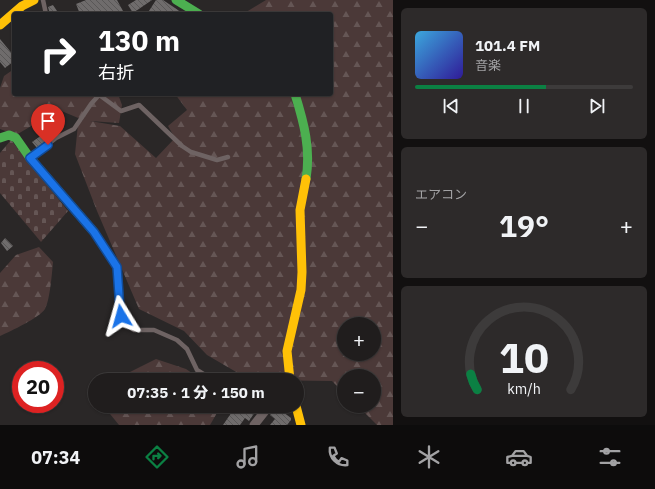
<!DOCTYPE html>
<html lang="ja">
<meta charset="utf-8">
<style>
body{margin:0;font-family:"IBM Plex Sans","Noto Sans JP",sans-serif;background:#2d2a2a;color:#f1f3f6;height:100vh;display:flex;flex-direction:column;font-size:15px;white-space:nowrap}
*{box-sizing:border-box;margin:0}
p{font-size:13px;color:#a2a2a4}
.icon{flex:none;width:22px;height:22px;fill:none;stroke:currentColor;stroke-width:2;stroke-linecap:round;stroke-linejoin:round}
.map{position:relative;flex:1;overflow:hidden}
.side{display:flex;flex-direction:column;gap:8px;padding:8px;background:#121010;width:262px}
.side>*{flex:none}
.top-card{position:absolute;left:12px;top:12px;width:321px;height:84px;border-radius:4px;box-shadow:0 1px 3px #0004,0 0 0 1px #3d3b3b;background:#202124;color:#fff;overflow:hidden}
.controls{position:absolute;left:337px;top:317px;display:grid;gap:8px}
.controls a{display:grid;place-items:center;width:44px;height:44px;border-radius:50%;background:#201d1d;box-shadow:0 1px 3px #0004,0 0 0 1px #3d3b3b;font-size:20px}
.speed{position:absolute;left:12px;top:361px;display:flex;gap:8px;font-size:20px;font-weight:700;text-align:center}
.speed>*{display:grid;place-content:center;width:52px;height:52px;border-radius:50%;background:#201d1d;box-shadow:0 1px 3px #0004,0 0 0 1px #3d3b3b;line-height:1}
.speed .limit{border:6px solid #d22;background:#fff;color:#111}
.pin{position:absolute;display:grid;place-items:center;width:34px;height:34px;color:#fff;margin:-41px -17px;border-radius:50% 50% 50% 0;rotate:-45deg;box-shadow:0 0 4px #0007}
.pin .icon{rotate:45deg}
.me{position:absolute;width:44px;margin:-22px;rotate:352deg;stroke-linejoin:round;filter:drop-shadow(0 0 3px #0008)}
.turn{display:flex;align-items:center;gap:14px;height:84px;padding:0 20px;font-size:18px}
.turn .icon{width:52px;height:52px;stroke-width:2.5}
.turn b{display:block;font-size:28px;line-height:34px}
.big{font-size:30px;font-weight:800;line-height:1.1}
.side .tile{flex:1;display:flex;flex-direction:column;justify-content:center;gap:6px;min-width:0;padding:0 14px;border-radius:6px;background:#2d2a2a}
.side .dial{align-items:center;gap:0}
.dial svg{height:104px;overflow:visible;fill:none;stroke:#3d3b3b;stroke-width:7;stroke-linecap:round;text-anchor:middle}
.dial text{fill:#f1f3f6;stroke:none}
.song{display:flex;align-items:center;gap:12px}
.cover{width:48px;height:48px;border-radius:6px;background:linear-gradient(135deg,hsl(200 70% 55%),hsl(250 70% 35%))}
.played{height:4px;border-radius:2px;background:linear-gradient(90deg,#0b8043 60%,#3d3b3b 60%)}
.keys{display:flex;justify-content:space-around;direction:ltr}
.heat{display:flex;justify-content:space-between;align-items:center;font-size:22px;direction:ltr}
.trip{position:absolute;left:88px;top:373px;width:216px;height:40px;border-radius:20px;background:#201d1d;box-shadow:0 1px 3px #0004,0 0 0 1px #3d3b3b;font-weight:800;line-height:40px;text-align:center}
.menu{display:flex;height:64px;justify-content:space-around;align-items:center;background:#0d0c0c;color:#a2a2a4}
.menu .icon{width:28px;height:28px}
.menu .current{color:#0b8043}
.menu b{font-size:18px;color:#f1f3f6}
main{display:flex;flex:1;min-height:0}
.map>svg:first-child{display:block}
.forest{fill:url(#forest-firs);fill-rule:evenodd}
.cemetery{fill:url(#cemetery-stones)}
.building{fill:url(#building-back-hatch)}
.lines{fill:none;stroke-linecap:round;stroke-linejoin:round}
.lane{stroke:#6e6363;stroke-width:4.5}
.street{stroke:#6e6363;stroke-width:9}
.fast{stroke:#4caf50;stroke-width:9}
.slow{stroke:#ffc107;stroke-width:9}
.route-casing{stroke:#114b97;stroke-width:10}
.route{stroke:#1a73e8;stroke-width:7}
</style>
<main>
<div class="map">
<svg width="393" height="425" viewBox="0 0 393 425">
<defs>
<pattern id="forest-firs" width="22" height="20" patternUnits="userSpaceOnUse"><rect width="22" height="20" fill="#4b3938"/><path d="M5 1l3.5 6h-7zM16 11l3.5 6h-7z" fill="#655655"/></pattern>
<pattern id="cemetery-stones" width="16" height="16" patternUnits="userSpaceOnUse"><rect width="16" height="16" fill="#4b3938"/><path d="M2 7V4a2 2 0 0 1 4 0v3zM10 15v-3a2 2 0 0 1 4 0v3z" fill="#655655"/></pattern>
<pattern id="building-back-hatch" width="6" height="6" patternUnits="userSpaceOnUse"><rect width="6" height="6" fill="#6f6c6c"/><path d="M-1 5l2 2M0 0l6 6M5-1l2 2" fill="none" stroke="#595757"/></pattern>
</defs>
<rect width="100%" height="100%" fill="#2a2727"/>
<path class="forest" d="M266 0H393V425H377L358 406H374V376H344V393L332 381 250 380 207 355 184 331 139 309 97 211 75 154 78 124 83 120 52 107 33 125 16 135 0 129V88L4 76 14 69V94H118L122 105 119 123 90 121 120 126 156 158 175 138 168 126 187 110 175 94H331V14H243ZM344 324H374V354H344Z
M39 247 53 262C52 273 50 300 45 309 39 318 11 331 0 336V273L16 255Z
M156 359 186 369 202 380H114Z
M106 406H221L210 425H119L106 409Z"/>
<path class="cemetery" d="M11 140 68 211 41 242 0 193V153Z"/>
<path class="building" d="M86 0H117L123 11 116 14H80L76 4Z
M136 0H152L133 13 128 5Z
M156 0H163L184 14H147Z
M53 5 59 14H50L48 7Z
M0 39 14 56V61L5 68 0 62Z
M52 128 56 134 37 148 32 142Z
M5 238 13 246 7 251 1 243Z
M236 406H261L260 407 259 406 249 421 245 418 240 425H223Z
M275 406 291 418V420L287 425H270L275 419 270 415Z"/>
<g class="lines">
<path class="lane" d="M43 0 46 14
M98 94 121 111 139 105 182 146 191 152 217 160 228 157
M32 157 56 138 74 129 91 104 99 95
M95 232 117 267 120 309 121 316 129 327 134 330H154L177 340 187 349 197 370 205 375 217 380"/>
<path class="street" d="M254 425 269 406"/>
<path class="fast" d="M176 0 199 14
M295 94C304 123 311 149 306 179
M0 138 9 135 16 138 30 158 94 232"/>
<path class="slow" d="M0 25 22 6 34 0
M290 380 287 351 301 290 302 272 300 210 306 179
M296 406 301 425"/>
</g>
<g class="lines">
<defs>
<path id="route" d="M48 145 30 158 94 232 117 267 120 309 121 316"/>
</defs>
<use href="#route" class="route-casing"/>
<use href="#route" class="route"/>
</g>
</svg>
<div class="controls">
<a>+</a>
<a>−</a>
</div>
<div class="speed"><div class="limit">20</div></div>
<div class="pin" style="left:48px;top:145px;background:#d93025"><svg class="icon" aria-label="arrive" viewBox="0 0 24 24"><path d="M6 21V4h12l-3 4 3 4H6"/></svg></div>
<svg class="me" style="left:121px;top:316px" viewBox="-20 -20 40 40"><path d="M0-17L14 15 0 8-14 15z" fill="#1a73e8" stroke="#fff" stroke-width="4"/></svg>
<div class="trip">07:35 · 1 分 · 150 m</div>
<div class="top-card">
<div class="turn"><svg class="icon" aria-label="right" viewBox="0 0 24 24"><path d="M7 20v-9h11M14 6l5 5-5 5"/></svg><div><b>130 m</b>右折</div></div>
</div>
</div>
<section class="side">
<div class="tile">
<div class="song"><i class="cover"></i><div><b>101.4 FM</b><p>音楽</p></div></div>
<div class="played"></div>
<div class="keys"><svg class="icon" aria-label="previous" viewBox="0 0 24 24"><path d="M18 5L8 12l10 7zM5 5v14"/></svg><svg class="icon" aria-label="pause" viewBox="0 0 24 24"><path d="M8 5v14M16 5v14"/></svg><svg class="icon" aria-label="next" viewBox="0 0 24 24"><path d="M6 5l10 7-10 7zM19 5v14"/></svg></div>
</div>
<div class="tile"><p>エアコン</p>
<div class="heat"><a>−</a><b class="big">19°</b><a>+</a></div>
</div>
<div class="tile dial"><svg viewBox="0 0 100 80">
<path d="M14 69A42 42 0 1 1 86 69"/>
<path d="M14 69A42 42 0 0 1 9 57" stroke="#0b8043"/>
<text x="50" y="56" font-size="32" font-weight="700">10</text>
<text x="50" y="72" font-size="11">km/h</text>
</svg></div>
</section>
</main>
<nav class="menu">
<b>07:34</b>
<svg class="icon current" aria-label="directions" viewBox="0 0 24 24"><path d="M12 3l9 9-9 9-9-9zM9 14v-3h6M13 9l2 2-2 2"/></svg>
<svg class="icon" aria-label="music" viewBox="0 0 24 24"><path d="M9 18V5l10-2v13"/><circle cx="6" cy="18" r="3"/><circle cx="16" cy="16" r="3"/></svg>
<svg class="icon" aria-label="phone" viewBox="0 0 24 24"><path d="M5 4h4l2 5-3 2q2 4 5 5l2-3 5 2v4C11 20 4 13 5 4z"/></svg>
<svg class="icon" aria-label="climate" viewBox="0 0 24 24"><path d="M12 3v18M4 7l16 10M4 17L20 7"/></svg>
<svg class="icon" aria-label="car" viewBox="0 0 24 24"><path d="M5 17H2v-5l4-1 3-4h7l3 4 3 1v5h-3M9 17h6M6 11h13"/><circle cx="7" cy="17" r="2"/><circle cx="17" cy="17" r="2"/></svg>
<svg class="icon" aria-label="filters" viewBox="0 0 24 24"><path d="M4 7h16M4 17h16"/><circle cx="9" cy="7" r="2"/><circle cx="15" cy="17" r="2"/></svg>
</nav>
